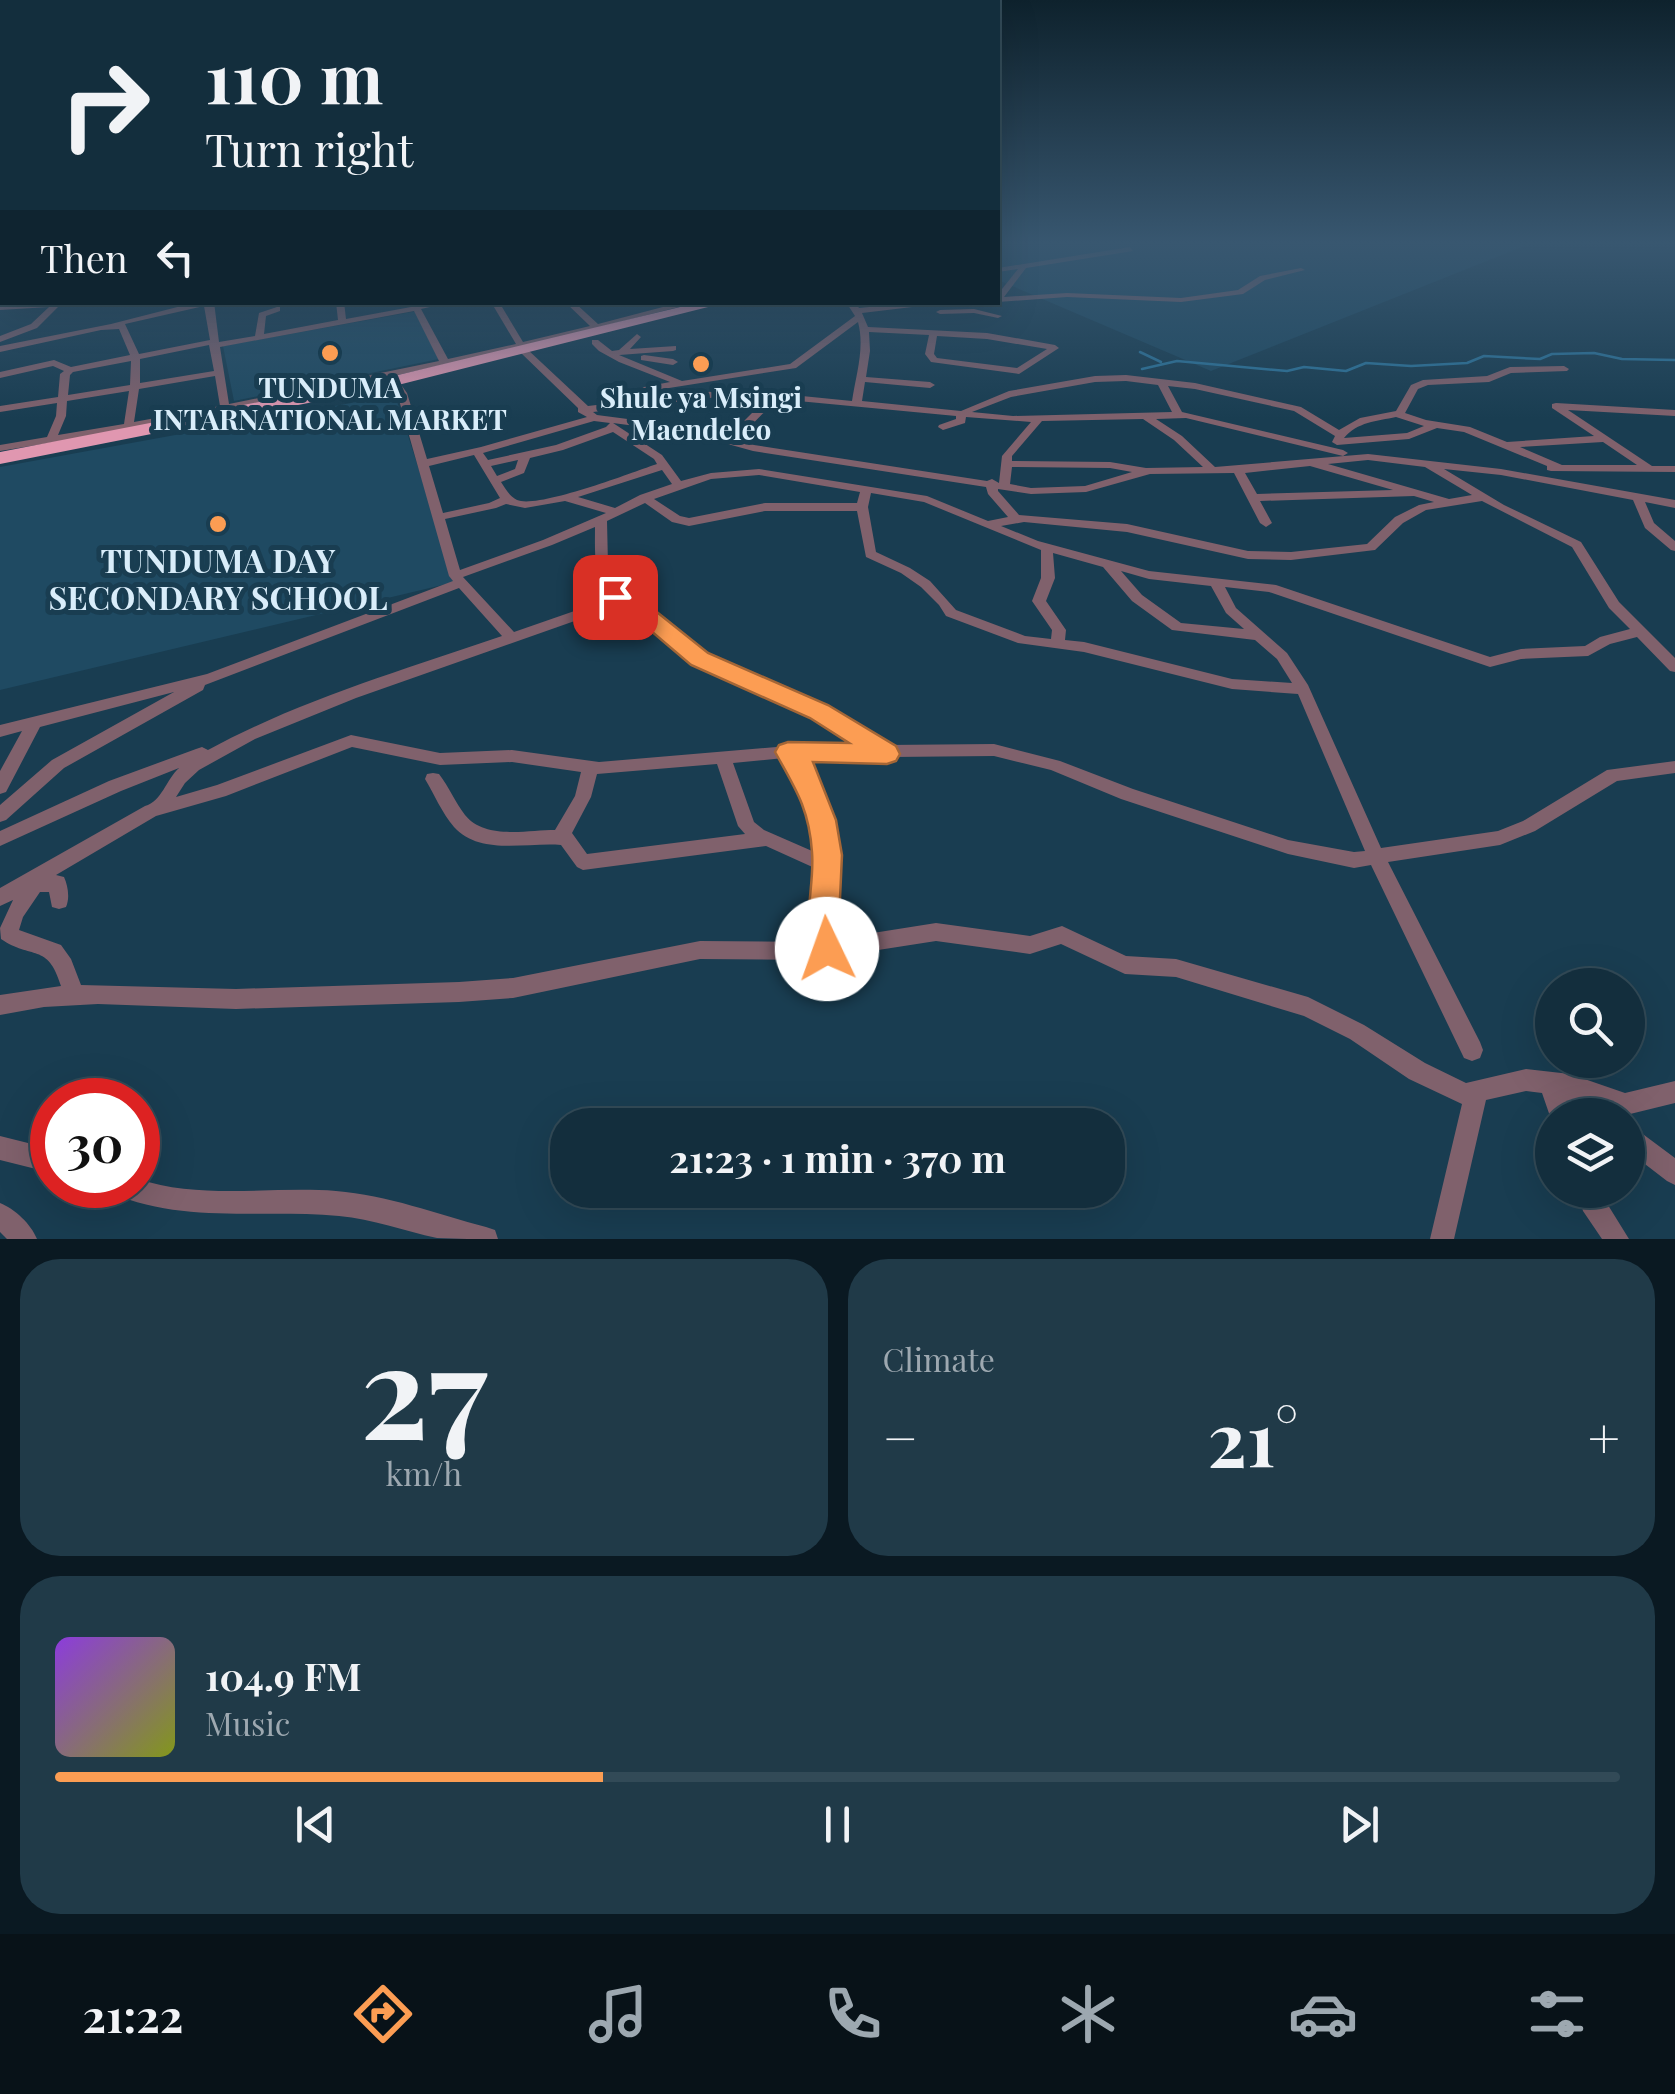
<!DOCTYPE html>
<meta charset="utf-8">
<style>
body{margin:0;font-family:"Playfair Display",serif;background:#203a48;color:#f1f3f6;height:100vh;display:flex;flex-direction:column;font-size:38px;white-space:nowrap}
*{box-sizing:border-box;margin:0}
p{font-size:32px;color:#9da8b0}
.icon{flex:none;width:55px;height:55px;fill:none;stroke:currentColor;stroke-width:2;stroke-linecap:round;stroke-linejoin:round}
.map{position:relative;height:1239px;overflow:hidden}
.drawer{display:flex;flex-direction:column;gap:20px;padding:20px;background:#0a1922;flex:1}
.drawer>*{flex:none}
.hud{position:absolute;left:0px;top:0px;width:1000px;height:305px;box-shadow:0 10px 40px #0002,0 0 0 2px #324a57;background:#132e3d;color:#f1f3f6;overflow:hidden}
.tools{position:absolute;left:1535px;top:968px;display:grid;gap:20px}
.tools a{display:grid;place-items:center;width:110px;height:110px;border-radius:50%;background:#132e3d;box-shadow:0 10px 40px #0002,0 0 0 2px #324a57;font-size:50px}
.speed{position:absolute;left:30px;top:1078px;display:flex;gap:20px;font-size:50px;font-weight:700;text-align:center}
.speed>*{display:grid;place-content:center;width:130px;height:130px;border-radius:50%;background:#132e3d;box-shadow:0 10px 40px #0002,0 0 0 2px #324a57;line-height:1}
.speed .limit{border:15px solid #d22;background:#fff;color:#111}
.pin{position:absolute;display:grid;place-items:center;width:85px;height:85px;color:#fff;margin:-42px;border-radius:20px;box-shadow:0 5px 15px #0006}
.me{position:absolute;width:110px;margin:-55px;rotate:357deg;stroke-linejoin:round;filter:drop-shadow(0 0 8px #0008)}
.turn{display:flex;align-items:center;gap:35px;height:210px;padding:0 40px;font-size:45px}
.turn .icon{width:130px;height:130px;stroke-width:2.5}
.turn b{display:block;font-size:70px;line-height:85px}
.then{display:flex;align-items:center;height:95px;padding:0 40px;background:#0003;gap:20px;font-size:38px}
.big{font-size:75px;font-weight:700;line-height:1.1}
.drawer .card{flex:1;display:flex;flex-direction:column;justify-content:center;gap:15px;min-width:0;padding:0 35px;border-radius:40px;background:#203a48}
.drawer .dial{align-items:center;gap:0}
.dial b{font-size:130px;line-height:1}
.song{display:flex;align-items:center;gap:30px}
.cover{width:120px;height:120px;border-radius:15px;background:linear-gradient(135deg,hsl(270 70% 55%),hsl(70 70% 35%))}
.played{height:10px;border-radius:5px;background:linear-gradient(90deg,#fc9d53 35%,#324a57 35%)}
.keys{display:flex;justify-content:space-around;direction:ltr}
.heat{display:flex;justify-content:space-between;align-items:center;font-size:55px;direction:ltr}
.drawer .tiles{flex:1;display:grid;gap:20px;grid-template-columns:1fr 1fr}
.card:last-child{grid-column:span 2}
.trip{position:absolute;left:550px;top:1108px;width:575px;height:100px;border-radius:40px;background:#132e3d;box-shadow:0 10px 40px #0002,0 0 0 2px #324a57;font-weight:700;line-height:100px;text-align:center}
.tab-bar{display:flex;height:160px;justify-content:space-around;align-items:center;background:#081218;color:#9da8b0}
.tab-bar .icon{width:70px;height:70px}
.tab-bar .active{color:#fc9d53}
.tab-bar b{font-size:45px;color:#f1f3f6}
.map>svg:first-child{display:block}
.built{fill:#1f4a62}
.lines{fill:none;stroke-linecap:round;stroke-linejoin:round}
.stream{stroke:#2d759c;stroke-width:2.5}
.street{fill:#80616c;fill-rule:evenodd}
.highway{fill:#e097b0;fill-rule:evenodd}
.route{fill:#fc9d53;stroke:#a46636;stroke-width:2.5}
.poi-dot{fill:#fc9d53;stroke:#193d51;stroke-width:4}
.labels{text-anchor:middle;dominant-baseline:central;stroke-width:10;stroke-linejoin:round;paint-order:stroke}
.far-poi-label{font-size:28px;font-weight:bold;fill:#d9edfa;stroke:#193d51}
.poi-label{font-size:32px;font-weight:bold;fill:#d9edfa;stroke:#193d51}
</style>
<div class="map">
<svg width="1675" height="1239" viewBox="0 0 1675 1239">
<rect width="100%" height="100%" fill="#193d51"/>
<path class="built" d="M998 245H1527L1211 371 998 280Z
M418 311 439 359 234 401 223 346Z
M395 395 455 582 0 690V467Z"/>
<g class="lines">
<path class="stream" d="M1140 352 1161 362
M1142 369 1177 361 1287 371 1304 367 1346 371 1366 363 1411 366 1467 363 1484 356 1540 359 1552 354 1594 353 1622 359 1675 360"/>
<path class="street" d="M1130 247 1133 251 1026 268 1004 297 1067 293 1181 298 1238 290 1260 276 1301 268 1305 270 1265 280 1243 294 1181 302 1067 297 998 302V294L1018 269 998 272V268Z
M44 302H63L37 328 0 342V336L31 324 49 307 0 310V306Z
M197 302H214L219 342 255 336 259 313 277 307H280V311L266 316 264 334 338 320 336 302H344L346 319 411 307 409 302H452L421 309 448 359 516 344 491 302H499L523 342 590 326 565 302H574L598 324 682 302H698L522 347 349 386 129 430 0 451V445L47 437 56 416 57 403 0 412V406L58 397 60 374 64 371 53 366 0 378V372L54 360 71 367 130 355 119 329 101 330 0 352V346L111 324ZM204 306 210 340 139 354 125 324ZM414 311 439 361 229 404 220 347ZM209 345 214 371 140 383V359ZM131 361 130 385 68 395 70 375 73 372ZM215 376 220 406 134 422 139 389ZM129 391 124 424 58 435 66 416 67 401Z
M846 302H855L859 308 920 302H954L862 313 868 327 987 333 1055 345 1059 348 1019 374 931 362 925 354 929 335 869 332 870 351 866 377 930 382 935 385 930 388 865 382 862 401 961 411 1009 391 1095 376 1126 375 1195 383 1301 407 1339 430 1360 418 1396 411 1411 385 1423 380 1487 376 1510 367 1564 366 1569 369 1567 371 1511 373 1489 382 1428 385 1418 389 1405 413 1426 420 1470 427 1507 442 1594 436 1552 408V404L1556 403 1675 410V416L1568 410 1652 466H1675V472L1551 471 1547 470V466L1464 432 1437 428 1409 439 1337 445 1332 442 1335 436 1294 411 1195 389 1168 386 1182 412 1343 450 1348 453 1343 456 1186 418 1156 419 1182 436 1215 467 1368 454 1501 469 1675 500V508L1645 502 1654 523 1675 541V551L1671 550 1645 528 1633 500 1501 475 1444 469 1504 505 1581 542 1619 602 1675 658V672L1670 671 1637 637 1610 644 1588 656 1521 659 1490 667 1269 592 1225 587 1236 608 1287 653 1308 685 1381 848 1498 831 1523 821 1607 770 1675 761V773L1617 781 1535 831 1500 845 1388 862 1480 1042 1483 1050 1480 1058 1472 1061 1464 1058 1371 865 1354 868 1288 854 1121 799 1051 770 994 756 892 757 886 759 880 757 802 758C824 791 837 829 837 868 837 892 834 915 835 939L936 923 1030 936 1062 926 1126 956 1176 959 1308 997 1364 1025 1425 1063 1466 1083 1526 1069 1570 1074 1625 1093 1675 1081V1103L1626 1115 1611 1111 1613 1115H1584L1567 1101 1572 1115H1552V1122L1542 1093 1526 1091 1486 1100 1454 1239H1430L1462 1104 1409 1079 1350 1039 1304 1016 1176 977 1125 974 1061 944 1030 954 936 941 814 960 700 959 513 998 459 1002 236 1009 98 1004 44 1007 0 1015V995L61 986C48 942 31 960 1 939L0 928 13 900 0 906V888L145 806C162 801 166 780 179 768L121 791 0 846V831L109 781 196 749 202 747 208 750C300 700 403 670 502 636L459 588 205 685 203 690 64 768 6 820 0 822V805L52 760 174 692 40 727 6 792 0 794V771L22 731 0 737V725L207 674 453 581 449 576 397 393 389 381 391 379H397L407 393 427 459 481 447 587 417 578 412V408L521 353V349H527L588 406 638 400 636 393 644 387 670 382 619 362 599 351 592 344V340H598L612 351 619 350 637 334 641 337 630 349 676 346V350L673 351 619 355 682 381 790 364 855 316ZM858 322C865 348 856 374 852 401L782 394 778 390 773 393 734 389 648 399 646 394 650 391 796 368ZM937 336 987 339 1047 349 1017 368 937 358 934 354ZM1126 381 1158 385 1172 412 1013 416 972 412 1011 397 1095 382ZM734 395 767 398 727 438 689 427 597 415 593 412ZM777 399 956 416V419L939 425 938 427 943 430 965 423 966 417 1031 422 1002 456 999 483 992 479 987 481 754 445 737 440ZM1396 417 1424 426 1407 433 1344 438C1357 422 1377 421 1396 417ZM1143 419 1174 440 1203 467 1146 468 1110 462 1012 461V456L1042 421ZM594 421 610 423 606 427 556 445 488 460 483 453ZM613 423 688 433 753 451 986 487 988 494 1008 517 988 521 927 496 759 469 711 473 681 481 662 455ZM613 432 654 459 657 464C633 472 538 509 517 500 510 497 505 488 501 482L524 473 530 458 563 450ZM1603 442 1637 465H1562L1520 447ZM474 455 500 498 489 503 443 513 429 466ZM518 460 515 469 497 476 491 466ZM1368 460 1425 467 1472 495 1449 499 1328 464ZM1310 466 1393 490 1257 494 1245 473ZM1012 467 1110 468 1132 472 1085 486 1031 488 1010 484ZM662 470 672 484 640 495 615 508 578 497ZM1234 473 1260 523 1266 527 1272 523 1260 501 1414 496 1434 502 1419 505 1395 517 1367 544 1291 552 1248 551 1127 524 1019 515 998 491V489L1031 494 1086 492 1150 474ZM759 475 860 492 857 503H765L689 518 680 516 654 499 711 479ZM871 493 924 502 1041 550V578L1032 601 1052 630 1051 639 1025 636 956 610 930 581 910 568 876 552 868 507ZM565 501 606 513 543 540 460 570 445 519 496 508 506 504 525 508ZM1482 501 1572 547 1609 608 1630 629 1600 637 1585 646 1521 649 1490 657 1276 585 1149 571 1038 541 1001 526 1024 522 1127 532 1248 559 1291 560 1375 550 1403 523 1426 510ZM645 503 672 522 689 526 765 511H857L866 557 901 573 921 587 939 605 946 616 1018 643 1084 652 1232 689 1298 694 1365 851 1354 852 1288 840 1133 789 1060 761 994 744 886 745 847 722 710 659 628 596 617 593 608 565 607 521ZM595 527C595 550 593 581 609 599L514 632 463 577 552 545ZM1053 553 1103 567 1132 601 1172 630 1255 640 1277 659 1292 683 1232 679 1084 642 1065 640 1066 630 1046 601 1055 578ZM1121 571 1149 579 1211 586 1226 613 1244 629 1181 623 1142 595ZM620 605 700 665 813 719 862 745 788 746 599 762 512 750 440 753 351 735 217 785 176 797 185 783 199 770 255 739 356 698ZM352 747 440 765 512 762 581 772 575 796 555 830C527 830 485 840 465 815 455 802 449 787 439 774L433 773 427 774 425 779C434 794 442 813 454 827 480 856 527 842 561 845L577 867 583 870 766 846 819 870 815 919 816 942 700 941 513 978 459 982 236 989 81 985 71 959 61 945 19 930 23 917 40 892H49L52 907 59 909 66 907C70 898 68 886 64 877L56 875 156 816 226 796ZM784 758C806 786 815 819 819 854L764 830 754 822 733 763ZM717 764 738 826 745 834 587 854 572 833 591 797 597 774Z
M974 309 1002 316 998 318 974 313 940 314 936 312 940 310Z
M644 355 673 359 678 362 673 365 641 360V356Z
M1628 1125 1636 1129 1675 1158V1185L1667 1181 1628 1151Z
M0 1136 52 1149V1173L0 1160Z
M138 1179C201 1200 271 1186 336 1191 387 1195 437 1214 486 1227L495 1230 498 1239C479 1239 456 1239 437 1238 404 1231 373 1219 339 1216 262 1209 184 1224 111 1193L107 1185H138Z
M1577 1190H1601L1603 1197 1629 1239H1602L1583 1211Z
M0 1203C15 1209 31 1224 37 1239H7L0 1232Z"/>
<path class="highway" d="M701 302H728L394 386 0 464V452L394 376Z"/>
</g>
<linearGradient id="sky" x2="0" y2="1"><stop stop-color="#0e222d"/><stop offset="0.58" stop-color="#385770"/><stop offset="1" stop-color="#385770" stop-opacity="0"/></linearGradient>
<rect width="1675" height="419" fill="url(#sky)"/>
<path class="route" d="M615 590 638 597 708 653 828 705 896 746 900 754 896 761 887 764 813 762 836 820 842 855 839 920 844 949 839 960 827 964 816 960C800 924 815 889 812 852 809 808 795 788 775 752L779 745 788 742 849 743 810 718 691 665 623 607 604 597Z"/>
<g class="poi-dot">
<circle cx="330" cy="353" r="10"/>
<circle cx="701" cy="364" r="10"/>
<circle cx="218" cy="524" r="10"/>
</g>
<g class="labels">
<g class="far-poi-label">
<text x="330" y="386">TUNDUMA<tspan x="330" dy="32">INTARNATIONAL MARKET</tspan></text>
<text x="701" y="396">Shule ya Msingi<tspan x="701" dy="32">Maendeleo</tspan></text>
</g>
<g class="poi-label">
<text x="218" y="559">TUNDUMA DAY<tspan x="218" dy="37">SECONDARY SCHOOL</tspan></text>
</g>
</g>
</svg>
<div class="tools">
<a><svg class="icon" aria-label="search" viewBox="0 0 24 24"><circle cx="10" cy="10" r="6"/><path d="M15 15l6 6"/></svg></a>
<a><svg class="icon" aria-label="layers" viewBox="0 0 24 24"><path d="M12 4l9 5-9 5-9-5zM3 14l9 5 9-5"/></svg></a>
</div>
<div class="speed"><div class="limit">30</div></div>
<div class="pin" style="left:615px;top:597px;background:#d93025"><svg class="icon" aria-label="arrive" viewBox="0 0 24 24"><path d="M6 21V4h12l-3 4 3 4H6"/></svg></div>
<svg class="me" style="left:827px;top:949px" viewBox="-20 -20 40 40"><circle r="19" fill="#fff"/><path d="M0-13L10 11 0 6-10 11z" fill="#fc9d53"/></svg>
<div class="trip">21:23 · 1 min · 370 m</div>
<div class="hud">
<div class="turn"><svg class="icon" aria-label="right" viewBox="0 0 24 24"><path d="M7 20v-9h11M14 6l5 5-5 5"/></svg><div><b>110 m</b>Turn right</div></div>
<div class="then">Then<svg class="icon" aria-label="left" viewBox="0 0 24 24"><path d="M17 20v-9H6M10 6l-5 5 5 5"/></svg></div>
</div>
</div>
<section class="drawer">
<div class="tiles">
<div class="card dial"><b>27</b><p>km/h</p></div>
<div class="card"><p>Climate</p>
<div class="heat"><a>−</a><b class="big">21°</b><a>+</a></div>
</div>
<div class="card">
<div class="song"><i class="cover"></i><div><b>104.9 FM</b><p>Music</p></div></div>
<div class="played"></div>
<div class="keys"><svg class="icon" aria-label="previous" viewBox="0 0 24 24"><path d="M18 5L8 12l10 7zM5 5v14"/></svg><svg class="icon" aria-label="pause" viewBox="0 0 24 24"><path d="M8 5v14M16 5v14"/></svg><svg class="icon" aria-label="next" viewBox="0 0 24 24"><path d="M6 5l10 7-10 7zM19 5v14"/></svg></div>
</div>
</div>
</section>
<nav class="tab-bar">
<b>21:22</b>
<svg class="icon active" aria-label="directions" viewBox="0 0 24 24"><path d="M12 3l9 9-9 9-9-9zM9 14v-3h6M13 9l2 2-2 2"/></svg>
<svg class="icon" aria-label="music" viewBox="0 0 24 24"><path d="M9 18V5l10-2v13"/><circle cx="6" cy="18" r="3"/><circle cx="16" cy="16" r="3"/></svg>
<svg class="icon" aria-label="phone" viewBox="0 0 24 24"><path d="M5 4h4l2 5-3 2q2 4 5 5l2-3 5 2v4C11 20 4 13 5 4z"/></svg>
<svg class="icon" aria-label="climate" viewBox="0 0 24 24"><path d="M12 3v18M4 7l16 10M4 17L20 7"/></svg>
<svg class="icon" aria-label="car" viewBox="0 0 24 24"><path d="M5 17H2v-5l4-1 3-4h7l3 4 3 1v5h-3M9 17h6M6 11h13"/><circle cx="7" cy="17" r="2"/><circle cx="17" cy="17" r="2"/></svg>
<svg class="icon" aria-label="filters" viewBox="0 0 24 24"><path d="M4 7h16M4 17h16"/><circle cx="9" cy="7" r="2"/><circle cx="15" cy="17" r="2"/></svg>
</nav>
